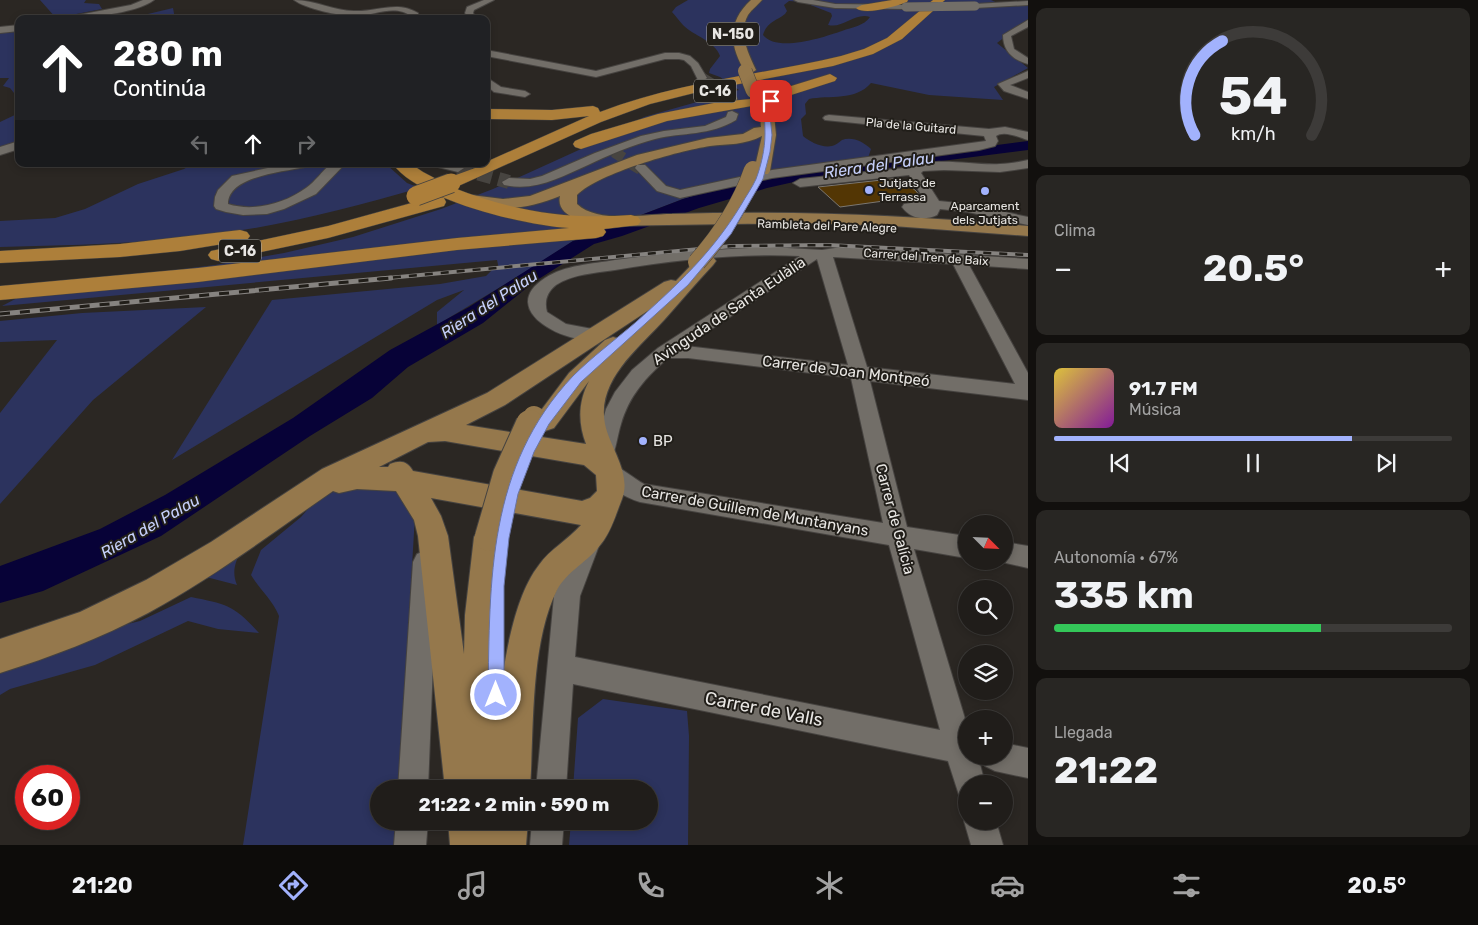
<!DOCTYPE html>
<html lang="es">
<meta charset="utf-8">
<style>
body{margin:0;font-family:Rubik,sans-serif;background:#282623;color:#f1f3f6;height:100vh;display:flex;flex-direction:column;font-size:19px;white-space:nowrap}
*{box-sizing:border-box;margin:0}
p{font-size:16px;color:#a2a2a2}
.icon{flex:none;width:28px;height:28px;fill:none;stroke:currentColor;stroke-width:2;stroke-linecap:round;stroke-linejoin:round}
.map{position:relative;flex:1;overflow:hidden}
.sheet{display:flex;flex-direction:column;gap:8px;padding:8px;background:#12100e;width:450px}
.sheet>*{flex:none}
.banner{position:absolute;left:15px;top:15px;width:475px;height:152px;border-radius:10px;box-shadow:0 2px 8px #0003,0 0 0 1px #3d3b39;background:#202124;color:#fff;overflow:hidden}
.needle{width:32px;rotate:114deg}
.buttons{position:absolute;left:958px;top:515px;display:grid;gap:10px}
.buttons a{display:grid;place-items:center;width:55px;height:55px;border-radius:50%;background:#201d1a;box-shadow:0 2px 8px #0003,0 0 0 1px #3d3b39;font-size:25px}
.speed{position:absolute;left:15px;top:765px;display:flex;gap:10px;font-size:25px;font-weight:700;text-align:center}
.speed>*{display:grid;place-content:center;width:65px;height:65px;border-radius:50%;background:#201d1a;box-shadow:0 2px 8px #0003,0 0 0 1px #3d3b39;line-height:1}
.speed .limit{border:8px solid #d22;background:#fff;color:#111}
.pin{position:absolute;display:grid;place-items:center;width:42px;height:42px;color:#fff;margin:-21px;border-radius:10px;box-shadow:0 2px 8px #0006}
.me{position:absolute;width:55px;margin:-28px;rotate:0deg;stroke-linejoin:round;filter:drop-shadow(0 0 4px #0008)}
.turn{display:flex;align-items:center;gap:18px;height:105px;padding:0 15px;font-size:22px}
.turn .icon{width:65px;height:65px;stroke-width:2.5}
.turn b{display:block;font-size:35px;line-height:42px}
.lanes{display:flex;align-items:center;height:48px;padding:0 15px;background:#0003;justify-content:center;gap:25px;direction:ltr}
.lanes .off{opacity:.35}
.big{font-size:38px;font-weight:700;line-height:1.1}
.sheet .widget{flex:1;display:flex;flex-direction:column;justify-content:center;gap:8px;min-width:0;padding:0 18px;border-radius:10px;background:#282623}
.sheet .dial{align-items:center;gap:0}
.dial svg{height:130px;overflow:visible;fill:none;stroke:#3d3b39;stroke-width:7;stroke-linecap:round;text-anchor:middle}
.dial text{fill:#f1f3f6;stroke:none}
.song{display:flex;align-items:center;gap:15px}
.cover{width:60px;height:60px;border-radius:8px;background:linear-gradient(135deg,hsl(50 70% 55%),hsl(290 70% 35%))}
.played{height:5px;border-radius:2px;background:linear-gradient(90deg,#a2b2fd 75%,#3d3b39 75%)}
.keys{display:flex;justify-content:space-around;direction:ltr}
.heat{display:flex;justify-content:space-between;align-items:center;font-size:28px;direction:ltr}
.charge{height:8px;border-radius:4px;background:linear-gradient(90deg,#34c759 67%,#3d3b39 0)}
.trip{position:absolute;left:370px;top:780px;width:288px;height:50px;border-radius:25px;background:#201d1a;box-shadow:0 2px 8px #0003,0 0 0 1px #3d3b39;font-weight:700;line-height:50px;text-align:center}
.dock{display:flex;height:80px;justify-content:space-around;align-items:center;background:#0d0c0a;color:#a2a2a2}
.dock .icon{width:35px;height:35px}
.dock .current{color:#a2b2fd}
.dock b{font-size:22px;color:#f1f3f6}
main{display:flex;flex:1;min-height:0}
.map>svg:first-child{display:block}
.green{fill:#2c335e;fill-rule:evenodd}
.water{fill:#070237}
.building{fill:#533604;stroke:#7b7771}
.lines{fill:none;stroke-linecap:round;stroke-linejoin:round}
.minor-tunnel-far1{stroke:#474440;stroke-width:11;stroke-dasharray:11 5.5;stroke-linecap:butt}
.minor-tunnel{stroke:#474440;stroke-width:14;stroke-dasharray:14 7;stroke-linecap:butt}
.minor-casing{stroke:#464340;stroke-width:2}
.major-casing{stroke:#464340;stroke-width:2}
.highway-casing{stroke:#464340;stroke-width:1}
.minor{fill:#726e68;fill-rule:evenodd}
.major{fill:#95784c;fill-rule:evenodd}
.highway{fill:#ad7f3a;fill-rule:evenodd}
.rail-far1-casing{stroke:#868380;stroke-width:4}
.rail-casing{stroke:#868380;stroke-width:5}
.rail-far1{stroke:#211e19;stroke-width:2.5;stroke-dasharray:8;stroke-linecap:butt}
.rail{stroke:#211e19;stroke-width:3;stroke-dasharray:10;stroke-linecap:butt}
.minor-bridge-casing{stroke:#464340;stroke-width:9;stroke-linecap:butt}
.major-bridge-far3-casing{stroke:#464340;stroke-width:15;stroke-linecap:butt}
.major-bridge-far2-casing{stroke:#464340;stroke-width:19;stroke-linecap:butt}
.major-bridge-far1-casing{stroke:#464340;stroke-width:24;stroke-linecap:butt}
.major-bridge-casing{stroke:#464340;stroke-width:30;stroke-linecap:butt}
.highway-bridge-casing{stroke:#464340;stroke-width:21;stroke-linecap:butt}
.minor-bridge{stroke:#726e68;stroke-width:9}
.major-bridge-far3{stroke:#95784c;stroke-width:14}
.major-bridge-far2{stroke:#95784c;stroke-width:18}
.major-bridge-far1{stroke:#95784c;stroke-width:22}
.major-bridge{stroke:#95784c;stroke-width:28}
.highway-bridge{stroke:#ad7f3a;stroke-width:19}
.route{fill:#a2b2fd;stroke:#6974a4}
.poi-dot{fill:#a2b2fd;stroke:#211e19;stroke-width:2}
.labels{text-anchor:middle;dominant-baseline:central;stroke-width:4;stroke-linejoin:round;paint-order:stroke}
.far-street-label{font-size:12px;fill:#e8e6e3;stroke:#211e19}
.far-poi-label{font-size:12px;fill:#e8e6e3;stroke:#211e19;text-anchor:start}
.shield{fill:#211e19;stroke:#acaaa6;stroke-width:1}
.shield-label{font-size:14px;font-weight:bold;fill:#e8e6e3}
.street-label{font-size:15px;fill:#e8e6e3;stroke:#211e19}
.poi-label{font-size:15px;fill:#e8e6e3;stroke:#211e19;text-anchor:start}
.water-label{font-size:16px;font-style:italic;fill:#c6d0fb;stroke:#211e19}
.near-street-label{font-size:18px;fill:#e8e6e3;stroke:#211e19}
</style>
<main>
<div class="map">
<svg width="1028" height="845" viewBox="0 0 1028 845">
<rect width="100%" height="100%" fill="#2b2723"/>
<path class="green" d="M40 0H86L84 3 99 4 102 9 56 18Z
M688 0H991L1004 6 1028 5V19L997 43 1028 68 994 87 1003 100 929 95 871 83C856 101 829 95 809 99L805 104 806 114 801 119 803 136C810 142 822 148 832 146 836 145 839 142 842 140 852 136 864 142 871 149L868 158 683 199 573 241 524 273 437 325V312L464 290 437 300 172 460 272 300 440 284 486 276 492 270 499 269 497 260 2 306 19 297 159 272 215 265 284 253 353 237 441 209 493 189 592 144 644 117 739 90 720 77 709 73 710 69 720 56C715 41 694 36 683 25 679 21 676 16 672 12L676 7ZM789 1 803 2 831 13 832 16 828 25C843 29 855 12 870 17 864 26 852 27 842 31 824 37 777 53 763 35 767 22 776 21 785 14L787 11 784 5Z
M173 8 175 19H127Z
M0 31H19V111L14 105 18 98 10 88 3 86 9 78H0Z
M19 113V148L0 154V122Z
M192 164H386L407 183 420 188C353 207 285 225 216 234 145 244 72 245 0 247V221L55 218 85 209 138 184 184 169Z
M206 307 93 400 0 504V413L57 340 0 342V321L82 313Z
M346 486 395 491 415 515 399 789H379V821H397L396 845H243L279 616C273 600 260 590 251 575L261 550 301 517 316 500Z
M243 547C236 560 231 571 237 585L210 578 194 580Z
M191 597C226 604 234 605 259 633L218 629 188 621 95 665 10 689 0 695V669L103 630 140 621Z
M603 699 687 711 689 736 688 845H569L571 821H649V789H573L578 718Z"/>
<path class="water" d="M1028 141V150L816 177 767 188 699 208 622 236 594 244 534 282 483 323 408 367 372 398 310 436 161 536 43 591 0 603V566L100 529 165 495 293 418 390 350 469 307 573 241 683 199 731 184 800 171Z"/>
<path class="building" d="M900 178 916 191 920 196 840 207 818 187Z"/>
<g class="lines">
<path class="minor-tunnel-far1" d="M702 78 729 94
M614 152 633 164"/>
<path class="minor-tunnel" d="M631 162 641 168
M458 168 509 182"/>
<defs>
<path id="minor" d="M143 0H154C136 14 80 19 57 19L131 5Z
M294 0C315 0 334 11 354 11 377 12 397 0 418 13L419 19H411V16C395 4 375 15 358 16 343 17 306 9 294 0Z
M484 0H494L474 10 473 13 477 19H469L465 13 467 7Z
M794 0H813L835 4 906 5 910 7 906 9 835 8 798 2Z
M1028 1V5L975 8 971 6 975 4Z
M1028 20V27L1011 36 1014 49 1028 58V64C1013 60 1003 51 1003 35Z
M19 25V31L0 33V27Z
M486 50 596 71 665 53H679L690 56 698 63 707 78 702 81 698 80 691 66 684 60 679 59H665L596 77 486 56Z
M1028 71V78L1010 85 1028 92V99L1004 91 998 84Z
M486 77 501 87 525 91 530 94 525 97 494 92 486 85Z
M729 91 733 92 737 99 736 101H728L724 94Z
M732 111 738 114 736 120C710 136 683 132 655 139 632 145 609 155 588 165 561 177 535 192 504 185L502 182 509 178 530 179 542 176 595 153 641 136 664 131 705 126 726 117 728 112Z
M829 115 989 129 1005 127 1028 132V140C1018 137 1004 130 996 136L998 141 995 146 979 150 772 178 680 198 657 191 635 168 637 165H645L666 186 680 190 772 170 986 141 984 136 825 120 823 118 825 116Z
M19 141V149L0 155V147Z
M1028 160V168L1000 172 944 170 923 171 921 173 939 201 968 204 1028 217V225L968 212 940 209 937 215C924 221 911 219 902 207L904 204 925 201 909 175 800 187 793 183 800 179 914 167C932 156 978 166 1000 164 1010 164 1019 162 1028 160Z
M286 164H307L305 167C283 172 228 176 228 204 253 212 284 204 306 188 315 182 322 171 331 164H345L316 194 284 209 267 214 243 215 226 212 216 209 214 206 215 197 218 190 232 176Z
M436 164 462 165 464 168 458 172 438 167Z
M770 247 822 250 842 247 1028 259V269L969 265 1028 373V400L870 381 907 527 966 536V558L914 549 966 722V756H978L985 784H966V798L959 795 948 761 573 684 566 789H536L554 596 580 535 588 532 596 535 600 543 580 596 575 657 940 730 889 545 640 502C624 497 606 487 598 472L601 466C604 465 606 463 609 463 615 463 636 480 644 484L883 523 851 378 688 358H668C646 377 629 396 621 424 617 437 616 450 610 462L603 465 596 462 593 456 606 409 615 392 632 370 658 348 800 256C739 253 675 260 615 270 595 273 573 274 556 285 547 292 544 301 547 312L566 324 603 331 606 335 603 339C571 348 494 311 545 278 565 265 592 264 615 260 666 253 718 249 770 247ZM833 257 953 264 1015 384 867 367ZM817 259 848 365 686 346Z
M1004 542 1028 546V568L997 561H1004Z
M425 551 433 554 437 562 428 789H398L413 562 417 554Z
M1004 743 1028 748V778L995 771 985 766 980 756H1004Z
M966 816V821H996L1003 845H971L964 821Z
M396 821H428L426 845H394Z
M532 821H564L562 845H530Z"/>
<path id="major" d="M751 0H762C758 5 752 9 748 15 738 33 748 53 756 70L750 74 746 73C729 46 727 22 751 0Z
M767 110 774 114 776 135 770 171 768 174H756L754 171 762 136C745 145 728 144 710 146 678 151 599 173 577 195V204C598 224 645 214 672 214 791 210 909 215 1028 226V236L893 226 803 223 604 226C589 223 555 218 560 196 529 209 498 212 465 204L463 200 465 196 471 195 503 199 530 196 637 155 708 138 743 134 754 128 761 127 760 114Z
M706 255 713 257 716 261 713 265C696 283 681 301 665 319 640 347 596 380 605 424 610 448 632 474 622 499 616 514 611 532 601 544 589 561 567 571 557 590 530 644 534 729 530 789H445L418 536 414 520 396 491 357 489 339 493 333 491C272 533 213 578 148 613 101 638 51 657 0 673V639L80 612 146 580 211 542 322 469 487 393 664 282 671 280 676 281 699 257ZM652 308 620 339 613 337 605 340 569 373 533 421 536 428 545 431 554 428 589 381C578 402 578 423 586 444L466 425 505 405ZM445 441 584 465 596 475 597 491 590 498 582 501 413 471C407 461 401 460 390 464L388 467H379L428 442ZM431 498 581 525C568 540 550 549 539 565 512 599 502 673 498 716L497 615 504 537 499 528 489 524 479 528 474 537 465 615 464 654 448 536 441 516Z
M448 821H488V824V821H528L526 845H450Z"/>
<path id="highway" d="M892 0H908L907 2C896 6 865 16 856 8L862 5Z
M933 0H945L902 39 873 54 833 66 702 91 650 104 601 122 454 188C512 211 569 220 631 215L638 217 641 221 638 225 604 229 606 232 603 236 596 238 457 250 198 282 0 300V286L198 268 457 238 569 228C526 226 418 200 393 164H411L423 172 442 182 445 179 486 164V162L589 116 552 120 486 119V109L552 110 593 106 598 108 600 112C678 82 761 75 841 56L864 49 887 38Z
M830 74 837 78 835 81 785 97 777 105 772 118H762L759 115 763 104 667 121 581 149 575 147 573 144 575 141 591 134 658 114 719 102 751 99 754 87H764L766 90V99L775 91Z
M437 196 444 198 446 202 444 206 328 238 218 261 211 259 208 255 211 251 328 226Z
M240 230 247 232 250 236 247 240 180 251 120 257 0 263V251L120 244Z"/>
</defs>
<use href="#minor" class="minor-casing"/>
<use href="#major" class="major-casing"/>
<use href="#highway" class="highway-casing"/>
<use href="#minor" class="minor"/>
<use href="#major" class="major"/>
<use href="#highway" class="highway"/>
<defs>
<path id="rail-far1" d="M377 279 732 246 828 245 1028 255"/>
<path id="rail" d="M0 314 391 278"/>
</defs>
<use href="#rail-far1" class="rail-far1-casing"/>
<use href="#rail" class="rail-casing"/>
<use href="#rail-far1" class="rail-far1"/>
<use href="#rail" class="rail"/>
<defs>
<path id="minor-bridge" d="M906 7 975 6"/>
<path id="major-bridge-far3" d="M745 71 753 91"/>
<path id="major-bridge-far2" d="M697 262C722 234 741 205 753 170"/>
<path id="major-bridge-far1" d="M529 425 534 417"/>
<path id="major-bridge" d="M489 537 507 475 530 424"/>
<path id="highway-bridge" d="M416 196 451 183"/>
</defs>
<use href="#minor-bridge" class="minor-bridge-casing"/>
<use href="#major-bridge-far3" class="major-bridge-far3-casing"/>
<use href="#major-bridge-far2" class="major-bridge-far2-casing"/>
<use href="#major-bridge-far1" class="major-bridge-far1-casing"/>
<use href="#major-bridge" class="major-bridge-casing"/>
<use href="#highway-bridge" class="highway-bridge-casing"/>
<use href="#minor-bridge" class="minor-bridge"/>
<use href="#major-bridge-far3" class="major-bridge-far3"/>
<use href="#major-bridge-far2" class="major-bridge-far2"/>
<use href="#major-bridge-far1" class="major-bridge-far1"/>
<use href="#major-bridge" class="major-bridge"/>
<use href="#highway-bridge" class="highway-bridge"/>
</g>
<path class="route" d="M771 100 774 101 770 115 772 135 770 152 763 179 731 234 688 285 581 382 549 424 534 452 518 494 509 538 504 586V695L502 701 496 703 491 701 488 695C490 580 487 467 573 376 592 357 615 340 636 322 677 285 712 253 741 205 746 196 752 188 756 179 761 166 765 149 765 134 765 120 763 116 768 101Z"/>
<g class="poi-dot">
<circle cx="869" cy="190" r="5"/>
<circle cx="985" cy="191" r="5"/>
<circle cx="643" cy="441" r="5"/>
</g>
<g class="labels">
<g class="far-street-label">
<text transform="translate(911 126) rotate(5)">Pla de la Guitard</text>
<text transform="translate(827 226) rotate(2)">Rambleta del Pare Alegre</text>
<text transform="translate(926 257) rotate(4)">Carrer del Tren de Baix</text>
</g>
<g class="far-poi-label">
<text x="879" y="183">Jutjats de<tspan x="879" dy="14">Terrassa</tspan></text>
<text x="985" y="206" text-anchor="middle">Aparcament<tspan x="985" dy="14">dels Jutjats</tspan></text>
</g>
<g class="shield">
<rect x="707" y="22.5" width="52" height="23" rx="4"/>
<rect x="694" y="79.5" width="42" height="23" rx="4"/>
<rect x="219" y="239.5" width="42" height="23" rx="4"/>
</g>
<g class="shield-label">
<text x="733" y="34">N-150</text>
<text x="715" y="91">C-16</text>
<text x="240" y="251">C-16</text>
</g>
<g class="street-label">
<text transform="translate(729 311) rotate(-34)">Avinguda de Santa Eulàlia</text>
<text transform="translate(846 371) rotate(7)">Carrer de Joan Montpeó</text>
<text transform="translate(755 511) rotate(10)">Carrer de Guillem de Muntanyans</text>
<text transform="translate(895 519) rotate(75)">Carrer de Galícia</text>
</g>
<g class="poi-label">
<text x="653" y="441">BP</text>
</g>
<g class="water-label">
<text transform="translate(879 165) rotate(-8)">Riera del Palau</text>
<text transform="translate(489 304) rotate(-33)">Riera del Palau</text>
<text transform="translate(150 526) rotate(-30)">Riera del Palau</text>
</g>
<g class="near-street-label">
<text transform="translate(764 709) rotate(11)">Carrer de Valls</text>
</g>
</g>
</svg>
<div class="buttons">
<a><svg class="needle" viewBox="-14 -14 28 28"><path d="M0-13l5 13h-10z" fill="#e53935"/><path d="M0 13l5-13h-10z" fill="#a2a2a2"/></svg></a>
<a><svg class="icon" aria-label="search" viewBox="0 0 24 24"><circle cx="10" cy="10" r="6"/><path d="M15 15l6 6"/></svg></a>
<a><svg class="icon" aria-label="layers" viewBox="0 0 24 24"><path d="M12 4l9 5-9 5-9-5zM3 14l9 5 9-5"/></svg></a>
<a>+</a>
<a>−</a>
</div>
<div class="speed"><div class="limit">60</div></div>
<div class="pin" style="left:771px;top:101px;background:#d93025"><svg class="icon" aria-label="arrive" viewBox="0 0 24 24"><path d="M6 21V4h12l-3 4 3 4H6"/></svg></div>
<svg class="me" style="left:496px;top:695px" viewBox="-20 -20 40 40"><circle r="17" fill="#a2b2fd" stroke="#fff" stroke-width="3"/><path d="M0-11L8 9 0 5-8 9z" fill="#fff"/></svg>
<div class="trip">21:22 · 2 min · 590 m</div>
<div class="banner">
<div class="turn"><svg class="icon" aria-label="ahead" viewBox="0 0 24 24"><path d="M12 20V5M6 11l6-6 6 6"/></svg><div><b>280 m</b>Continúa</div></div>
<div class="lanes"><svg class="icon off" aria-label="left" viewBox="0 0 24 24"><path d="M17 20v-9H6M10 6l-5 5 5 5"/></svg><svg class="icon" aria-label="ahead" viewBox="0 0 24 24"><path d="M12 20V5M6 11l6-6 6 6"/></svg><svg class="icon off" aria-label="right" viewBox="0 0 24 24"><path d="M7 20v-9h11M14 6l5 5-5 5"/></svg></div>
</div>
</div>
<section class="sheet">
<div class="widget dial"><svg viewBox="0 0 100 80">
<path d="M14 69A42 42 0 1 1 86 69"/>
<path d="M14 69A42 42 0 0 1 31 11" stroke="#a2b2fd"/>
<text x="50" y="56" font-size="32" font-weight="700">54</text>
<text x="50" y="72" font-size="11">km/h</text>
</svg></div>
<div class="widget"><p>Clima</p>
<div class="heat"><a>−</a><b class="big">20.5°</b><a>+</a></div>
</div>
<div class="widget">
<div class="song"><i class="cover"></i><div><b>91.7 FM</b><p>Música</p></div></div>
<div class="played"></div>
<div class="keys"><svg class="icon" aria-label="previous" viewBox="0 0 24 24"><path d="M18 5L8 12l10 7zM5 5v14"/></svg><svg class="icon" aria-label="pause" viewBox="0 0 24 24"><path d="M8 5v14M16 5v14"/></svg><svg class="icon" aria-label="next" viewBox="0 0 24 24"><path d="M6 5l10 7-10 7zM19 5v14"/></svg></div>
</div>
<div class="widget"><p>Autonomía · 67%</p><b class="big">335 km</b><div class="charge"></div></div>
<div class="widget"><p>Llegada</p><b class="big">21:22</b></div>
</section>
</main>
<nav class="dock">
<b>21:20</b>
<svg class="icon current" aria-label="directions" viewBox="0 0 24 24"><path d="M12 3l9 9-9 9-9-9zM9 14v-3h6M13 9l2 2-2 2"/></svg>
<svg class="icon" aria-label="music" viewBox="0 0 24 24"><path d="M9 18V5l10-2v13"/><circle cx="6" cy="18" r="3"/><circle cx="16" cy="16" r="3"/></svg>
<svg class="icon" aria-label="phone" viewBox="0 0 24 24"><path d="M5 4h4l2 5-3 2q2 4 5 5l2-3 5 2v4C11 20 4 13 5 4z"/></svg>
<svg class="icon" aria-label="climate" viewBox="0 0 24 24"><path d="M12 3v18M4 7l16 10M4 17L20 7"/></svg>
<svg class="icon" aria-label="car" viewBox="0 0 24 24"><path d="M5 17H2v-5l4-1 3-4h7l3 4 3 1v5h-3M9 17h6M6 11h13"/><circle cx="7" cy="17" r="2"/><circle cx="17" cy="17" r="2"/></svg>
<svg class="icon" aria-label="filters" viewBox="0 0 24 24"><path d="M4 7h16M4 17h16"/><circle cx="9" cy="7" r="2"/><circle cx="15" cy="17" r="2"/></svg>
<b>20.5°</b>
</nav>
